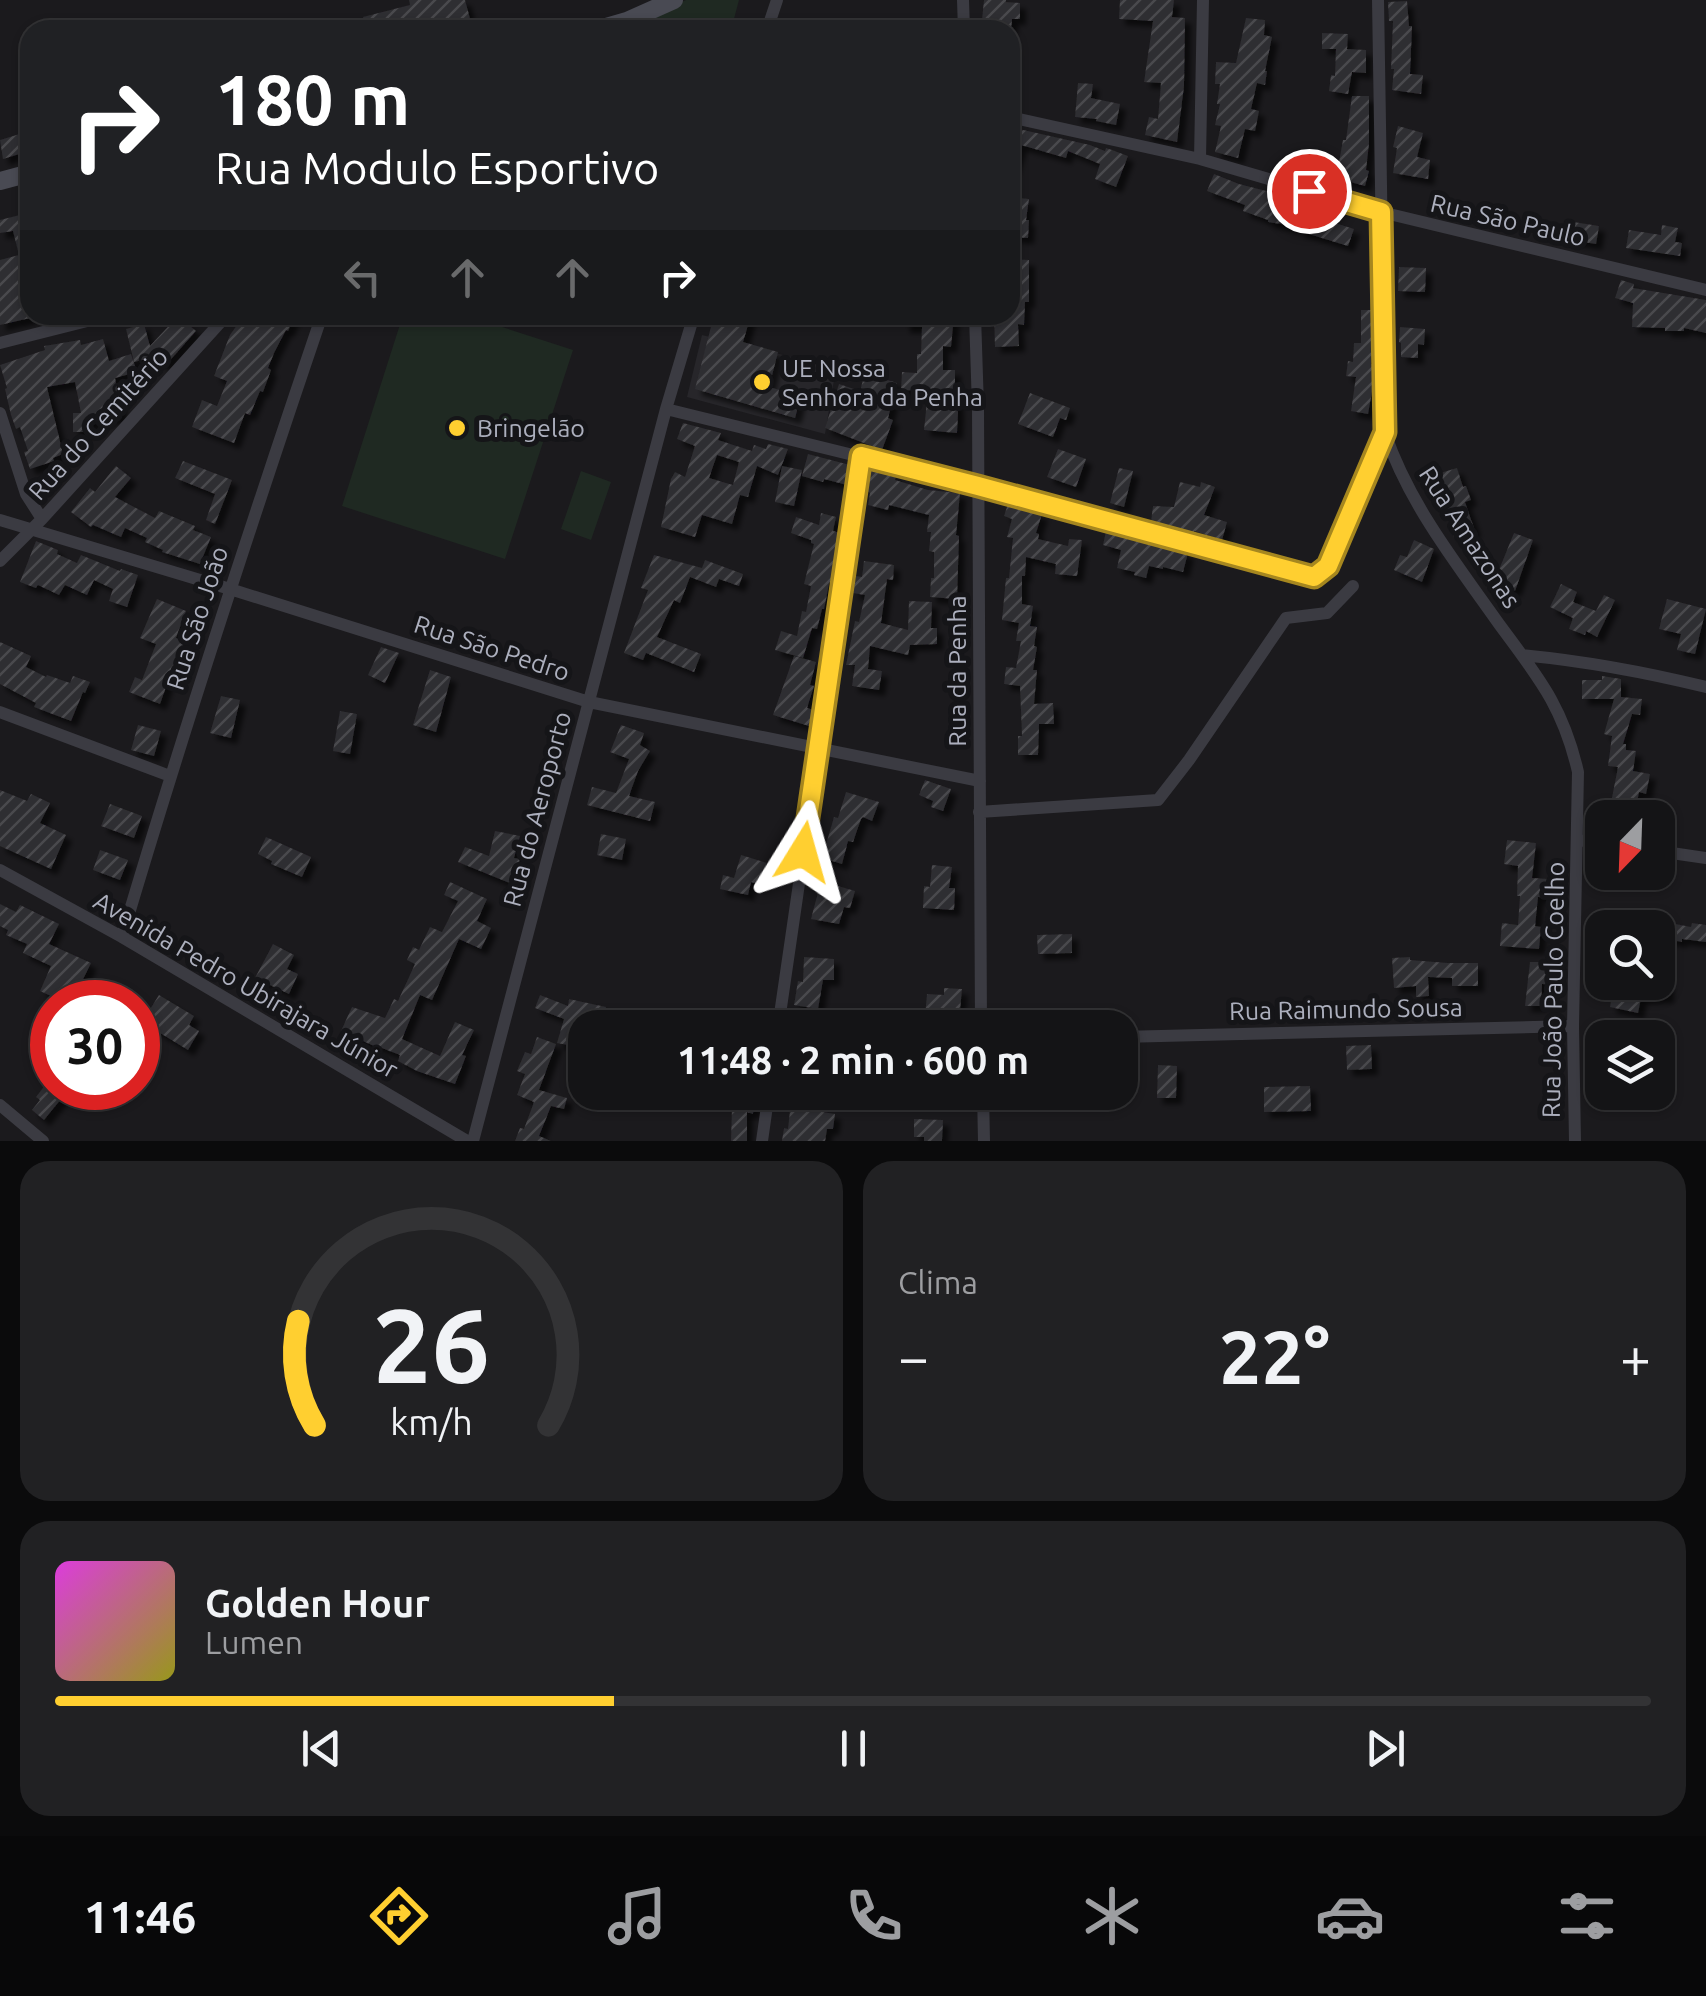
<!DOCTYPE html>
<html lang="pt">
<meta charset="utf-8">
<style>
body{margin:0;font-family:Ubuntu,sans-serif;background:#212123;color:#f1f3f6;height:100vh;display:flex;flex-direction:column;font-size:38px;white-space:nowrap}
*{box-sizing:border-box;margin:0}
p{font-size:32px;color:#9d9ea1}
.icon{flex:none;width:55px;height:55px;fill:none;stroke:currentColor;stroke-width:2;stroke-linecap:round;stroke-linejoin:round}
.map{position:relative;height:1141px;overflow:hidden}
.sheet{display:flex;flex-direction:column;gap:20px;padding:20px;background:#0b0b0c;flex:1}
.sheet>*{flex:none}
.hud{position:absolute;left:20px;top:20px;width:1000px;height:305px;border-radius:30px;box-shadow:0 2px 8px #0004,0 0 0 2px #333335;background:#202124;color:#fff;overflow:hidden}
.needle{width:65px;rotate:203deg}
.fabs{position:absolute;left:1585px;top:800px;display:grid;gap:20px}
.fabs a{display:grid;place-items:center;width:90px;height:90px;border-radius:20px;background:#141416;box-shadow:0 2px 8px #0004,0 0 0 2px #333335;font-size:50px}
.speed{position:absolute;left:30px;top:980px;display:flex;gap:20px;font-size:50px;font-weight:700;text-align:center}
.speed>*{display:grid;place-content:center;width:130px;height:130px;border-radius:50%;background:#141416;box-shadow:0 2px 8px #0004,0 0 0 2px #333335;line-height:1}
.speed .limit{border:15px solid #d22;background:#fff;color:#111}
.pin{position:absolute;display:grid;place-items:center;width:85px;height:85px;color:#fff;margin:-42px;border:5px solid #fff;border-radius:50%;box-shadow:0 2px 10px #0007}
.me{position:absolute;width:110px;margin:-55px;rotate:8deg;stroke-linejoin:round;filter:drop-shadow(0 0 8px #0008)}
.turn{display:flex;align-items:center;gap:35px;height:210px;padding:0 30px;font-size:45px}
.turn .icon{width:130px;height:130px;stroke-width:2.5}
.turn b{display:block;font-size:70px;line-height:85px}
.lanes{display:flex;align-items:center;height:95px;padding:0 30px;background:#0003;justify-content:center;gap:50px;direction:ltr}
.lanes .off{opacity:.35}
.big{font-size:75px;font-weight:700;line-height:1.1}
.sheet .widget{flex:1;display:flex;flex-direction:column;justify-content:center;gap:15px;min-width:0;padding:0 35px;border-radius:30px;background:#212123}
.sheet .dial{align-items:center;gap:0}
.dial svg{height:260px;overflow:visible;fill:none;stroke:#333335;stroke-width:7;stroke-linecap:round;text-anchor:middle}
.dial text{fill:#f1f3f6;stroke:none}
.song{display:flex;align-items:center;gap:30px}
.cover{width:120px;height:120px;border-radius:15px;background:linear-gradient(135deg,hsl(300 70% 55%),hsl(60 70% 35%))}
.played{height:10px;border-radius:5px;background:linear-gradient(90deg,#ffcf30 35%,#333335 35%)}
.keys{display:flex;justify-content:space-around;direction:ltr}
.heat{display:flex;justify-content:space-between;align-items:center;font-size:55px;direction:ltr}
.sheet .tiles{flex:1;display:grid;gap:20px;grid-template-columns:1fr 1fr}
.widget:last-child{grid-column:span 2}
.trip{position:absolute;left:568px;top:1010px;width:570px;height:100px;border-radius:30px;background:#141416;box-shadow:0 2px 8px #0004,0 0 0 2px #333335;font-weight:700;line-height:100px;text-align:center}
.menu{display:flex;height:160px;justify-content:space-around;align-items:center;background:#080809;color:#9d9ea1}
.menu .icon{width:70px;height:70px}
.menu .on{color:#ffcf30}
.menu b{font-size:45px;color:#f1f3f6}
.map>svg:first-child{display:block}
.built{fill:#27262a}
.park{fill:#1f2922}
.building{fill:url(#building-hatch);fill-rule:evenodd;filter:url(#shadow)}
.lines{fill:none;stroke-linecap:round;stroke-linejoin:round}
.street{stroke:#3b3b42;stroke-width:12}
.secondary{stroke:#494a53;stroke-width:18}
.route-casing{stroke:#a6871f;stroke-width:25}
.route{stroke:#ffcf30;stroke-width:18}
.poi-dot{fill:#ffcf30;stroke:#151518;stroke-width:4}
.labels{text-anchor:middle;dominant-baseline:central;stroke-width:10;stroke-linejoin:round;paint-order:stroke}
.street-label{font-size:25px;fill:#acafbd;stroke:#151518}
.poi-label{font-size:25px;fill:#acafbd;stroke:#151518;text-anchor:start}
</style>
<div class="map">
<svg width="1706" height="1141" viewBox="0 0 1706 1141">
<defs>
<pattern id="building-hatch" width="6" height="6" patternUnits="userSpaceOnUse" patternTransform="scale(2.5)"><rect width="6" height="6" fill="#2e2d31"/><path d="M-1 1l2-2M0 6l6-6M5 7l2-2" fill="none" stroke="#4a494d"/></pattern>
<filter id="shadow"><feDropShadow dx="6" dy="6" stdDeviation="2.5" flood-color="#0009"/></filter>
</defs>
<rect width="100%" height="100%" fill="#1b1a1d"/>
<path class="built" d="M702 335 836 368 825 434 687 397Z"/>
<path class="park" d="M686 0H739L731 30H620Z
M403 315H465L573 350 505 559 342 506Z
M581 471 611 482 591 540 561 529Z"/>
<path class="building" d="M409 0H465L473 30H367L363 17 410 5Z
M984 0H1006V2L1020 3V19H1012L1011 30H981Z
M1120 0H1174L1172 17 1185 18 1184 86 1177 142 1145 135 1149 117 1158 119 1161 83 1144 82 1153 21 1119 19Z
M1407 1 1409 26H1412L1410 74 1423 75 1421 94 1392 90 1394 69H1391L1393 21H1389L1388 2Z
M1246 18 1265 20 1264 35 1272 37 1265 71H1267L1265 85 1257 83 1251 109 1259 111 1255 131 1245 129 1238 158 1215 152 1221 126 1215 125 1220 104H1217L1220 84H1215L1216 62 1236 63Z
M1322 33 1348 34 1347 49 1366 50V73L1352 72 1348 94 1329 91 1331 75 1335 76 1336 49H1322Z
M1078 83 1093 84 1091 98 1120 104 1116 125 1096 121 1097 119 1075 117Z
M1352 96H1369V143L1366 170 1369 171 1365 186 1336 178 1343 140H1346Z
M1398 126 1423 133 1417 157 1430 160 1428 179 1393 173 1397 148 1393 147Z
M1010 127 1090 145 1105 151 1106 148 1112 150 1128 156 1116 187 1095 179 1100 164 1068 151 1066 158 1021 145 1013 170 1010 169Z
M23 133 29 151 3 159 0 140Z
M1214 174 1239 184 1290 197 1288 208 1354 229 1348 246 1299 231 1300 227 1268 222V220L1243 211 1245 205 1207 191Z
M1010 197 1029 199 1026 220H1029L1028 238 1010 237Z
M24 214 27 226H30V318L0 325V260L19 255 13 231 0 233V220Z
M1567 221 1599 226 1596 244 1564 239Z
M1662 225 1678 228 1675 242 1682 243 1680 256 1626 248 1629 230 1661 235Z
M1010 259 1029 260V302H1025L1024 325 1018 324 1019 346 995 347 994 315H1010Z
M1399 267 1426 268 1425 292 1398 291Z
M1621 280 1634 284 1633 288 1706 300V333L1684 328V331H1665V328L1632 327 1633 303 1615 298Z
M1361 310H1373L1371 364 1374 365V380L1368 414 1351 411 1356 377 1346 376 1348 361 1353 362 1354 343H1361Z
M244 315H295L288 331 286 330 274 353 268 368 271 370 263 392 260 391 250 415 245 413 234 443 192 427 202 400 217 406 227 381 214 376 230 335Z
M714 315H751L743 342 778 352 769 387 801 396 795 418 695 389Z
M904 315H954L951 347 943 346V370H955V393H957L958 413 957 433 924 430 928 391 901 390 902 372 917 373V354H921L922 327H904Z
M178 316 196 331 165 366 155 357 134 362 126 329 144 324 150 346Z
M1400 327 1425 329 1424 345 1418 344V358L1401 357V343L1399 342Z
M103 339 109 361 131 354 137 372 115 378 122 416 88 424V432H73V413H81L75 382 47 387 63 454 53 458 54 461 30 469 24 452 28 451 20 427 16 429 11 415 5 389 7 388 0 365 45 350 44 346 80 340 81 345Z
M865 373 897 383 888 418 893 420 882 450 825 428 839 384 860 391Z
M1030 393 1070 408 1066 420 1060 418 1053 437 1018 424Z
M683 423 721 433 718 440 752 451 754 445 766 449 768 444 788 449 778 475 757 466 748 497 740 495 732 524 702 515 695 537 661 527 671 479 675 472 685 477 695 446 677 439ZM717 455 739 462 733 485 709 478Z
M1058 449 1086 459 1076 487 1047 477Z
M808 454 850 465 847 485 824 479 823 482 802 476Z
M183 461 232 480 215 524 206 520 215 494 175 478Z
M116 466 131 478 115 497 155 518 159 511 195 526 193 530 211 537 200 564 162 552 163 550 145 542 147 538 125 528 121 537 93 525 91 527 71 512 90 488 95 492Z
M782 466 802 470 794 506 775 502Z
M1119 468 1133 471 1124 507 1110 503Z
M1457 468 1463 487 1466 486 1471 500 1465 502 1475 531 1454 538 1437 474Z
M869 469 896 476 895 480 928 490 960 493 956 535 959 536 957 599 930 597 931 578H934V552L929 551 931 532H927L929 515 889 505 888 510 868 505 870 493 866 490Z
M1180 482 1200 487 1201 482 1215 487 1204 515 1227 522 1222 540 1194 531V534L1151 522 1153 506 1174 507Z
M1008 504 1042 514 1036 533 1039 534 1038 539 1068 546 1069 539 1082 540 1077 576 1055 574 1056 564 1026 557 1025 576H1022V604L1033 606 1030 626 1037 627 1034 646 1037 647 1033 670H1037L1034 704 1053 703 1054 724H1039L1038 755H1018V736H1022L1020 686 1004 684 1006 667 1016 668 1021 641H1016L1019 623 1002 620 1006 578H1009L1013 538 1007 537 1012 519 1004 516Z
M821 513 836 517 833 531 840 533 835 569 829 584 824 609H822L817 629 812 628 803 658 775 650 781 631 797 636 802 611 806 612 811 586 804 584 814 544 811 543V540L791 533 796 517 819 525Z
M1106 531 1188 553 1183 572 1163 567V569L1149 566 1146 578 1134 575 1135 572 1117 568 1121 550 1103 545Z
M1514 533 1533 540 1515 591 1494 582Z
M1414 540 1434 549 1422 582 1394 570 1400 555 1407 557Z
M36 541 58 550 57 554 77 563 81 555 120 571 121 569 138 575 127 607 109 601 113 589 94 580 87 595 65 585 59 595 38 585 36 588 20 582Z
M654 555 702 568 705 560 743 574 739 586 719 579 716 587 690 577 680 603 674 600 657 637 701 654 694 672 646 653 643 660 624 653 648 590 641 588Z
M864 561 894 565 893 580 887 579 881 623 908 630 909 601 932 602 931 628H937V644L910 645 908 655 870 646 868 669 882 671 879 690 852 686 855 665H846L855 621 859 622 865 595 853 593 856 576 862 577Z
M1561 584 1577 592 1573 602 1596 611 1604 595 1615 600 1597 637 1586 631 1585 635 1569 629 1573 618 1550 607Z
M157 599 186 611 176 638 185 641 180 654 178 653 160 704 129 692 135 677 142 680 156 644 140 638Z
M1667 599 1706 609 1695 654 1677 650 1681 634 1659 629Z
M0 642 31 656 26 667 46 677 47 675 70 683 73 676 90 682 85 693 83 692 71 721 34 707 36 703 0 684Z
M381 647 399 653 385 683 368 675Z
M794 656 816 662 810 685 814 686 807 708 814 710 809 726 773 715Z
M430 670 451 677 436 732 413 725Z
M1602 676 1621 679V697L1642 699 1640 715 1632 714 1623 744H1626V750L1636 751 1633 771 1650 774 1646 794 1639 792 1634 818H1608L1618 767 1608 766 1612 736 1604 734 1614 699H1582V680H1602Z
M221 696 240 700 231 738 210 733Z
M340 711 357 714 350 754 333 751Z
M138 725 161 731 154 756 131 750Z
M621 725 644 733 640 745 650 751 638 771 629 796 655 802 650 821 587 805 592 787 616 793 629 759 610 752Z
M925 780 951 789 943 811 931 807 933 801 919 795Z
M0 790 27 801 31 794 50 803 40 823 66 835 51 869 0 846Z
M846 792 879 802 872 821 863 817 861 819 853 842 848 841 842 864 822 858 834 817 838 818Z
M110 804 142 816 134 838 101 826Z
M495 831 520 836 514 858 520 859 512 884 458 862 465 847 489 856Z
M601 834 626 839 622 860 597 855Z
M266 837 311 857 302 877 271 864 272 861 258 854Z
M1507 840 1536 843 1532 878 1548 879 1547 898 1538 897 1535 926 1541 927 1539 949 1500 946 1502 923 1518 925 1520 896H1517L1518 866 1504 864Z
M100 850 128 860 120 880 93 870Z
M741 855 767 863 761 885 751 882 748 895 720 889 723 875 734 878Z
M932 865 952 867 949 888H955L954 910 923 908 924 886 930 887Z
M821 881 855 891 850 908 844 907 839 924 811 919Z
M450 882 487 899 477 921 491 928 481 949 459 939 432 1000 420 995 402 1039 440 1056 455 1022 474 1030 462 1055 466 1056 455 1084 417 1071 398 1061 400 1055 374 1045V1046L341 1031 352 1007 385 1018 394 999 398 1001 415 964 407 960 413 947 419 950 430 927 442 932 458 901 444 895Z
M0 904 16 912 20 905 59 924 49 944 91 963 72 1002H64L40 991 51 966 23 953 27 944 6 935 8 930 0 926Z
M1665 922 1691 927 1692 923 1706 925V942L1682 939V942L1662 938Z
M1072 934V953L1038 954 1037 935Z
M273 944 294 955 287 969 298 974 289 994 255 978Z
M804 957 834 959V980H823L818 1009 794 1005 798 981 803 982Z
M1410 957V960L1448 963H1478V986H1452V978L1428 977 1429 996 1416 997V986L1394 988 1392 958Z
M1530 962H1551L1550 985 1542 984 1541 1006H1525Z
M1627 982 1668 984V997L1641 998 1638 1013 1610 1007 1614 983 1627 985Z
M944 988 962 989 960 1010H956L955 1028 924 1027 927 994 944 995Z
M159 995 194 1016 189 1025 199 1031 188 1050 142 1022Z
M540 995 568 1006 569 999 606 1007 601 1028H585V1048L557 1043 564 1019 535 1008Z
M537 1037 556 1044 539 1090 567 1098 564 1109 551 1106 539 1136 551 1141H515L520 1128 524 1129 534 1102 517 1095 525 1074 517 1071 525 1052 531 1054Z
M1371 1045 1372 1069 1347 1070 1346 1046Z
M1158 1065 1177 1066 1176 1098H1157Z
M52 1076V1088H70L44 1120 32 1110 40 1100 36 1097Z
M1310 1086 1311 1111 1264 1112V1087Z
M732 1092H756L753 1114 747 1112V1141H731L732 1108H728Z
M792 1092H812L810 1110 835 1114 833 1129H827L825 1141H782L784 1128 788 1129Z
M914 1119 943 1120 942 1141H924V1137H914Z"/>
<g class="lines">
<path class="street" d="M963 0 964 30
M1378 0 1385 433C1409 504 1456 563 1499 624 1538 677 1563 706 1578 772L1573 1026 1575 1141
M767 30 777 0
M1010 117 1200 159 1381 212 1706 290
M1200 159 1203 0
M975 315 978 408 981 1028
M0 343 111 315
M666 409 979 486 1314 577 1328 567 1385 433
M0 413 26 494 42 519
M0 520 230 589 589 702 980 781
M0 561 42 519 227 315
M1522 655C1585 661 1645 672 1706 687
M0 712 170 776
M979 812 1158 800 1189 760 1286 618 1327 613 1353 586
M1577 840 1602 843
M1658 851 1706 858
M0 870 122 937 467 1141
M122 937C184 728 252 521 322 315
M778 1028 861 457
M1120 1037 1573 1026
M983 1092 984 1141
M0 1105 43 1141
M473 1141 666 409 694 315
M762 1141 769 1092"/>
<path class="secondary" d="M596 30 627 21 674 0
M0 181 30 173"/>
</g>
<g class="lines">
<defs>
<path id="route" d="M803 852 861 456 978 486 1314 577 1328 566 1385 432 1381 212 1309 191"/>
</defs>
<use href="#route" class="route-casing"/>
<use href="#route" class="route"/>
</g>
<g class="poi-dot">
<circle cx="762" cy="382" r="10"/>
<circle cx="457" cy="428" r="10"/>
</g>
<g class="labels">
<g class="street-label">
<text transform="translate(1508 220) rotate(13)">Rua São Paulo</text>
<text transform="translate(98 424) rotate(-48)">Rua do Cemitério</text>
<text transform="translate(1470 537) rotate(57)">Rua Amazonas</text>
<text transform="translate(197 618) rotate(-72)">Rua São João</text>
<text transform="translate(492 648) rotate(18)">Rua São Pedro</text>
<text transform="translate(957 671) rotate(-90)">Rua da Penha</text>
<text transform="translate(537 809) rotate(-75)">Rua do Aeroporto</text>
<text transform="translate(246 985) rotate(30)">Avenida Pedro Ubirajara Júnior</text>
<text transform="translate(1553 990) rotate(-89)">Rua João Paulo Coelho</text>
<text transform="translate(1346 1009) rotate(-1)">Rua Raimundo Sousa</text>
</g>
<g class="poi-label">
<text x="782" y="368">UE Nossa<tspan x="782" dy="29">Senhora da Penha</tspan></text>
<text x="477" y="428">Bringelão</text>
</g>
</g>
</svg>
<div class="fabs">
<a><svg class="needle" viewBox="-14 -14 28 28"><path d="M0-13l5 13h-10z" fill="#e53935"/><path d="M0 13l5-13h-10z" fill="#9d9ea1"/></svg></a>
<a><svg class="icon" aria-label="search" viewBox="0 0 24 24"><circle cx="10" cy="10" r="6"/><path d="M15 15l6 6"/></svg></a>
<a><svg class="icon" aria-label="layers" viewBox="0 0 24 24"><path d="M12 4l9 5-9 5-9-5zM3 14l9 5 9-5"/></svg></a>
</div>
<div class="speed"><div class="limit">30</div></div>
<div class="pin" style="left:1309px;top:191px;background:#d93025"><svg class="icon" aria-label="arrive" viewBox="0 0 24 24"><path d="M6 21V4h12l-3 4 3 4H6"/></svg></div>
<svg class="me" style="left:803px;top:852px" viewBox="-20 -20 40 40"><path d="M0-17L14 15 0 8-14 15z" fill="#ffcf30" stroke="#fff" stroke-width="4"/></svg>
<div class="trip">11:48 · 2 min · 600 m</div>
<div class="hud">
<div class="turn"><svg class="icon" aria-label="right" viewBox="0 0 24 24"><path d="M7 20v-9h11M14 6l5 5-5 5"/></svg><div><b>180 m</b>Rua Modulo Esportivo</div></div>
<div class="lanes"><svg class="icon off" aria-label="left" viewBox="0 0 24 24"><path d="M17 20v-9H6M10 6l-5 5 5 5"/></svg><svg class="icon off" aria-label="ahead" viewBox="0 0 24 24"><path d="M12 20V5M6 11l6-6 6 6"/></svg><svg class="icon off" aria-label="ahead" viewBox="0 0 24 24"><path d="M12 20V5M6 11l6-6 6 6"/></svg><svg class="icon" aria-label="right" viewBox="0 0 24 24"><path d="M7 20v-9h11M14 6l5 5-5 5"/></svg></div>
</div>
</div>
<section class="sheet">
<div class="tiles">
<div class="widget dial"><svg viewBox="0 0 100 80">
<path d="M14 69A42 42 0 1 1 86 69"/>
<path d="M14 69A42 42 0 0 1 9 37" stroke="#ffcf30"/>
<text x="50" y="56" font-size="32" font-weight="700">26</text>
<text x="50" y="72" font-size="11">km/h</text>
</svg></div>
<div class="widget"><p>Clima</p>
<div class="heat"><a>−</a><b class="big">22°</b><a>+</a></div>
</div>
<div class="widget">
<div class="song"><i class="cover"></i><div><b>Golden Hour</b><p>Lumen</p></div></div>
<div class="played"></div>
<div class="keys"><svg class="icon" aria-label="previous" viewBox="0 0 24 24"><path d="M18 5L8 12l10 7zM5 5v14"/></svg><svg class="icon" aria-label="pause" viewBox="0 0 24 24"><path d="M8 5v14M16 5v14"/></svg><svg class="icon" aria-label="next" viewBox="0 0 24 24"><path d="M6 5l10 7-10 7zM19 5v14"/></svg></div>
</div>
</div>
</section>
<nav class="menu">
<b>11:46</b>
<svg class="icon on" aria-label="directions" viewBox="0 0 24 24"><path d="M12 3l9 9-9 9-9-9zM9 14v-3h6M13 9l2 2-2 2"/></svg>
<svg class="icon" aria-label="music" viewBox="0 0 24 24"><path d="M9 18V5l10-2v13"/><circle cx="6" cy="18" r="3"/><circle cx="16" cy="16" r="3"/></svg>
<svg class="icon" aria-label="phone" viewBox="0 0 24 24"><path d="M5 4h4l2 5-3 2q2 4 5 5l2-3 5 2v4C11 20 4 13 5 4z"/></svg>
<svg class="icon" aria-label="climate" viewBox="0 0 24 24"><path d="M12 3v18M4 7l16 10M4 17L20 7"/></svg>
<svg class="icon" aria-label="car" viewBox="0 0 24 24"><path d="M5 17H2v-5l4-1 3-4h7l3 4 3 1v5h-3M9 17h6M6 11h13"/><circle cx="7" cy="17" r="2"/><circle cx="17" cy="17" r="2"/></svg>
<svg class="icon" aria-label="filters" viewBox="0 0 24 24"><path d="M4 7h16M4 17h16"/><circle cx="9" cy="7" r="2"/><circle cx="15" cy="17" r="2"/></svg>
</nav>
